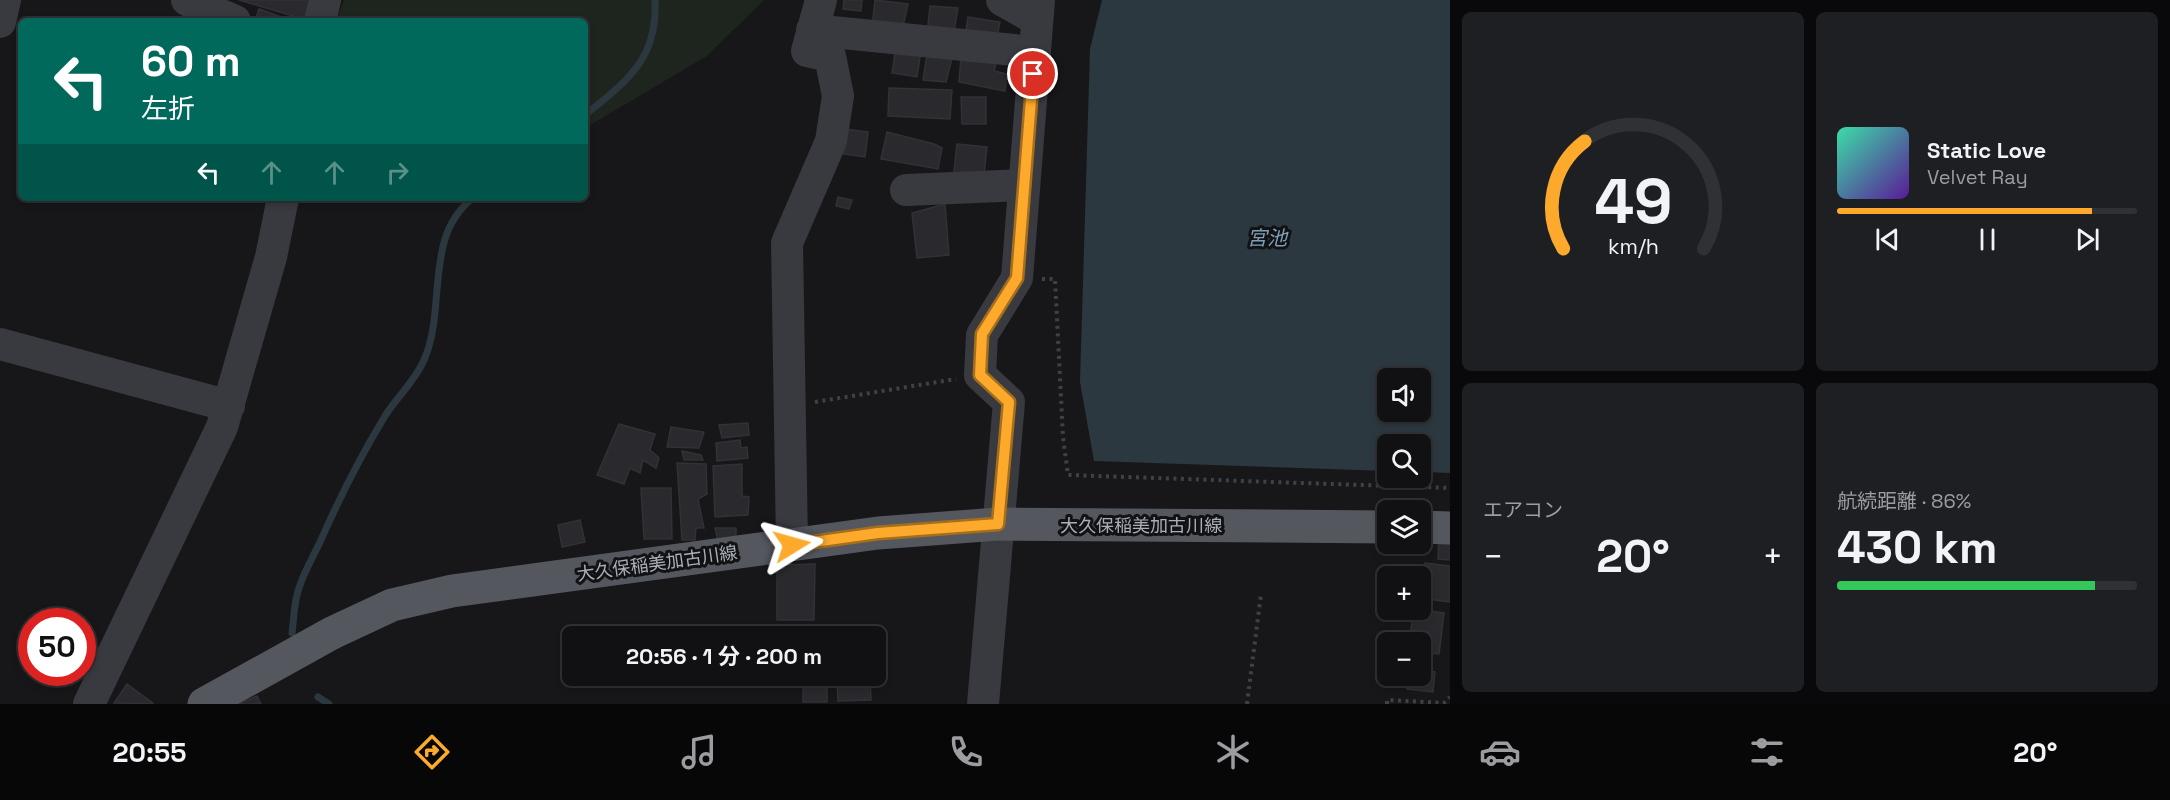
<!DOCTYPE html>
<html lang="ja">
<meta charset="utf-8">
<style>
body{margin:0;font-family:"Space Grotesk","Noto Sans JP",sans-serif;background:#1e1f22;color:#f1f3f6;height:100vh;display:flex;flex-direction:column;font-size:22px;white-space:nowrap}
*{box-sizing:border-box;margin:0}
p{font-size:20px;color:#9c9da0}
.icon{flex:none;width:33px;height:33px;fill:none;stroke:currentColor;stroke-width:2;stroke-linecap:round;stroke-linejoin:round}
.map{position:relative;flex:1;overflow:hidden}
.details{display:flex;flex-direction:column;gap:12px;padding:12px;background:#09090b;width:720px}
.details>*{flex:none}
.top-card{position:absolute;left:18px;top:18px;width:570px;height:183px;border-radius:9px;box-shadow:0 3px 9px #0003,0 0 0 2px #303134;background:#00695c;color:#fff;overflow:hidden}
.buttons{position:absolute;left:1377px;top:368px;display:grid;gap:12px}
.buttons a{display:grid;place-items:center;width:54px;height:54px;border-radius:9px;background:#111114;box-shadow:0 3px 9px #0003,0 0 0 2px #303134;font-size:30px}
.speed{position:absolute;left:18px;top:608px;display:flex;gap:12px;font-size:30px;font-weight:700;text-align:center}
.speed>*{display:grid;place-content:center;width:78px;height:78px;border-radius:50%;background:#111114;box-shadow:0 3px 9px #0003,0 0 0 2px #303134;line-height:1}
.speed .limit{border:9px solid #d22;background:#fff;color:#111}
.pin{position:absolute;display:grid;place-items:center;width:51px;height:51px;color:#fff;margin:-26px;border:3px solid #fff;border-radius:50%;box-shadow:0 2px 6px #0007}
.me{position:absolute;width:66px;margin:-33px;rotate:82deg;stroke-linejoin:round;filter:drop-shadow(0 0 4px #0008)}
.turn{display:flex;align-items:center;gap:21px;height:126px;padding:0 24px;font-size:27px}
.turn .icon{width:78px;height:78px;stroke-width:2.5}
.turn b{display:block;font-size:42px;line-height:51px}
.lanes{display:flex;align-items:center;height:57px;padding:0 24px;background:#0003;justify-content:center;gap:30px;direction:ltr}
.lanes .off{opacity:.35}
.big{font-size:45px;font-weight:700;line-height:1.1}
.details .widget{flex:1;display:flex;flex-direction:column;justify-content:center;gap:9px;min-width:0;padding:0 21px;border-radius:9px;background:#1e1f22}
.details .dial{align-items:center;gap:0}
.dial svg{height:156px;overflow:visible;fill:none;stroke:#303134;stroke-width:7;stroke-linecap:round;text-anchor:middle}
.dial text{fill:#f1f3f6;stroke:none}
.song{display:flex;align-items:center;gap:18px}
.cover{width:72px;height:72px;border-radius:9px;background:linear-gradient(135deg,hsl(160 70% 55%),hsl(270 70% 35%))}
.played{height:6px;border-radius:3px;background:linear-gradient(90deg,#fdaa2c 85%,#303134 85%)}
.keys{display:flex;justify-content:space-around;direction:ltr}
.heat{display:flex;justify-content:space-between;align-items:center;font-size:33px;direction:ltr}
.charge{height:9px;border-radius:4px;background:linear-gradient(90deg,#34c759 86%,#303134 0)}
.details .tiles{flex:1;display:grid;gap:12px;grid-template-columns:repeat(2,1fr)}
.trip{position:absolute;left:562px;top:626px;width:324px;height:60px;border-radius:9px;background:#111114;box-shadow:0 3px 9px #0003,0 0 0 2px #303134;font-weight:700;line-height:60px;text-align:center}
.dock{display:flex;height:96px;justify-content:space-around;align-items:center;background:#070708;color:#9c9da0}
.dock .icon{width:42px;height:42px}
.dock .active{color:#fdaa2c}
.dock b{font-size:27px;color:#f1f3f6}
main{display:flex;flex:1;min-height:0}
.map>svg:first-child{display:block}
.green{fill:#1d251e}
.water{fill:#2c383f;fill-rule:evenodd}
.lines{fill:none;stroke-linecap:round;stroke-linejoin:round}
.stream{stroke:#2c383f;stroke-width:7}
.building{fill:#2a2a2e;stroke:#313136;stroke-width:1.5}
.path{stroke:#3e4146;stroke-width:4;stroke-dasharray:3 4.5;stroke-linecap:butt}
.minor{stroke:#383a3f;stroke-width:32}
.major{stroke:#54575e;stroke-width:33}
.route-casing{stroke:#a46e1d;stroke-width:15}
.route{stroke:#fdaa2c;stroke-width:10}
.labels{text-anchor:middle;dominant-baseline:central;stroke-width:6;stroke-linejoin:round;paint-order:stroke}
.street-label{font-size:18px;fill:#a9afba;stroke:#121215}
.water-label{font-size:20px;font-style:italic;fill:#7ea0b7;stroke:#121215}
</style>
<main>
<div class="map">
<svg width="1450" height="704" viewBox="0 0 1450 704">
<rect width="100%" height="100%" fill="#17171a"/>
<path class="green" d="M344 0H764L707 56 585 128V21H336Z"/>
<path class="water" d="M1102 0H1450V473L1421 472 1420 444H1388L1387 471 1094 461 1080 382 1090 49ZM1388 378H1420V411H1388Z"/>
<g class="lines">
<path class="stream" d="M585 115C627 81 658 59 655 0
M292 633C294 618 294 601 299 588 304 572 313 557 320 542 339 499 360 457 385 416 397 397 415 381 424 360 447 309 423 236 473 198
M318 697 329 704"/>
</g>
<path class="building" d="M239 0H313L307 20Z
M844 0H862L861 11 843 9Z
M875 0 908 4 902 31 872 27Z
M930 6 958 8 953 38 927 34Z
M259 9 292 21H255Z
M968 17 1000 22 996 42 965 37Z
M896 47 921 51 917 77 892 73Z
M927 54 952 58 946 82 923 80Z
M961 57 996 63 994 71 1007 74 1005 91 959 82Z
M889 88 952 90 950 119 888 116Z
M961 97H986V124H962Z
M836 128 868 132 865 157 832 152Z
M887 132 934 144 942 148 938 169 881 159Z
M957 144 987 147 983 183 953 180Z
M838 197 852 200 849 209 836 206Z
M945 204 949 255 917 258 912 213Z
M748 423 749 435 722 438 719 425Z
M619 424 655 434 650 450 659 458 656 468 643 460 640 473 630 468 624 484 597 475Z
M671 427 704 432 699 448 667 447Z
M740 440 741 448 747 447 748 458 717 461 716 443Z
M682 451 701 455 703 460H684Z
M677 463 706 464 707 494 698 499 704 528H696L695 540H682Z
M742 464V496L749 497 748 515 715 517 713 466Z
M641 488H671L672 539H644Z
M580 520 585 542 562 547 558 525Z
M715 528H736V540L718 541Z
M1439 533H1450V560L1438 559Z
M1425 563 1450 566V602L1420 598Z
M815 564 814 620H777V565Z
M1414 609 1444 613 1439 654 1420 652V642H1409Z
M795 632V636L778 635Z
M1420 670 1435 672 1433 692 1407 689 1408 675H1420Z
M803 675H827V702H803Z
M837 675H870L871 700 838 701Z
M127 684 153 703 152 704 114 703Z
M257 696 261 704H238Z"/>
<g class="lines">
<path class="path" d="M1042 279H1055L1063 437 1068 475 1450 488
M815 402 956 379
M1247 704 1261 594
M1387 704V700L1444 703 1450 697"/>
<path class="minor" d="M187 0 235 21
M1002 0 1037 20
M320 21 325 0
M0 22 5 0
M812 30 1034 52
M906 190 1024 185
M0 344 229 406
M792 545 787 243 831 141 838 96 830 56 807 51 821 0
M89 704 222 427 271 257 283 198
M983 704 1009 402 980 375 982 335 1017 278 1039 0"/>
<path class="major" d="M1420 527 1450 528
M204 704 332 633 392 605 452 591 878 533 998 524 1388 527"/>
</g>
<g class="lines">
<defs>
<path id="route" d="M792 545 878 533 998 524 1009 402 980 375 982 334 1017 278 1033 74"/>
</defs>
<use href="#route" class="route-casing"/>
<use href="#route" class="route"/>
</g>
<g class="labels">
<g class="street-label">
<text x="1141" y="525">大久保稲美加古川線</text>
<text transform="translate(657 563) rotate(-8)">大久保稲美加古川線</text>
</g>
<g class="water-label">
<text x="1267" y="238">宮池</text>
</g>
</g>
</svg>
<div class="buttons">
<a><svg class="icon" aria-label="sound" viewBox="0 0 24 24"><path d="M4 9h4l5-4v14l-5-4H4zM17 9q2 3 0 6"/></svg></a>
<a><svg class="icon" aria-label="search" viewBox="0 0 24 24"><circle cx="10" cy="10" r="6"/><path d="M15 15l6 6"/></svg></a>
<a><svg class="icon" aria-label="layers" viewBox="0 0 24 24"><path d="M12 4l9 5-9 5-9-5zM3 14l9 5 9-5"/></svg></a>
<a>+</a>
<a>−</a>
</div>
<div class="speed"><div class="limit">50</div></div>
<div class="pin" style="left:1033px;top:74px;background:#d93025"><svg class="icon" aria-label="arrive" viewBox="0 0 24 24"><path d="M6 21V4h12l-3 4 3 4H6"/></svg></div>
<svg class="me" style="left:792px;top:545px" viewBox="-20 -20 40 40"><path d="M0-17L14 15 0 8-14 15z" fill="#fdaa2c" stroke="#fff" stroke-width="4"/></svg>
<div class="trip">20:56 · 1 分 · 200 m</div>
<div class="top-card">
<div class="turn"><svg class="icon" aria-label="left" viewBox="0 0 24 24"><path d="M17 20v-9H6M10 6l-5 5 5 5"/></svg><div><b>60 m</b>左折</div></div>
<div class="lanes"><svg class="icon" aria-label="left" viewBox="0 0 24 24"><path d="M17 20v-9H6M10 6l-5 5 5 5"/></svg><svg class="icon off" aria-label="ahead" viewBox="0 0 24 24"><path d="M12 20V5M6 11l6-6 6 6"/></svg><svg class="icon off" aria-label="ahead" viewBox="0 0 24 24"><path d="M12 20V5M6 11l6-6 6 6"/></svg><svg class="icon off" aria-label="right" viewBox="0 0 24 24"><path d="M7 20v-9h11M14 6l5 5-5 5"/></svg></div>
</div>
</div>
<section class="details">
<div class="tiles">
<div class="widget dial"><svg viewBox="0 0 100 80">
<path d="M14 69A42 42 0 1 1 86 69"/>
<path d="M14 69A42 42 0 0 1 25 14" stroke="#fdaa2c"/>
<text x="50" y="56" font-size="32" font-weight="700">49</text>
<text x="50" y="72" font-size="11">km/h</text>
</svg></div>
<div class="widget">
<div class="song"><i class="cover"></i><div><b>Static Love</b><p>Velvet Ray</p></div></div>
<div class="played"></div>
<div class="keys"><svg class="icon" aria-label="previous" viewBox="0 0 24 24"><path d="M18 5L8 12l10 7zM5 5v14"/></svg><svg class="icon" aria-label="pause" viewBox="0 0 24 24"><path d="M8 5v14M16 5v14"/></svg><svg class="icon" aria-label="next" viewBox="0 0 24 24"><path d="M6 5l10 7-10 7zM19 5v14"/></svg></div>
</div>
<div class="widget"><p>エアコン</p>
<div class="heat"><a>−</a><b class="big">20°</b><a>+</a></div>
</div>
<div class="widget"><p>航続距離 · 86%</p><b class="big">430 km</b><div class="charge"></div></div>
</div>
</section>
</main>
<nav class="dock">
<b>20:55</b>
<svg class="icon active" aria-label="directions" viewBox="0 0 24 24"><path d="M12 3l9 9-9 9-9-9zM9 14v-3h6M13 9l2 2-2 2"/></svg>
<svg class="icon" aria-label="music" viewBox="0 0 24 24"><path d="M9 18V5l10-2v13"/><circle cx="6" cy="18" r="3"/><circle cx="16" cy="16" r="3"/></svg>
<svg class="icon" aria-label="phone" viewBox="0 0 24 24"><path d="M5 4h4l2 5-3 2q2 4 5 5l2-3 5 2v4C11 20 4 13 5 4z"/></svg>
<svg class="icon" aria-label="climate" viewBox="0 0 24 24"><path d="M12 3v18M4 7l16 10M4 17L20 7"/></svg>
<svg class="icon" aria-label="car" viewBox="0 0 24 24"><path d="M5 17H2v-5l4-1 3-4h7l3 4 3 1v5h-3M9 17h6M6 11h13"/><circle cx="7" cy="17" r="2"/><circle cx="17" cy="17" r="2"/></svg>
<svg class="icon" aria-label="filters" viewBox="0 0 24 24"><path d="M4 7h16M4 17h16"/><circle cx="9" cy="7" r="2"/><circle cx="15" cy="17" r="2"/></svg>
<b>20°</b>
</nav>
